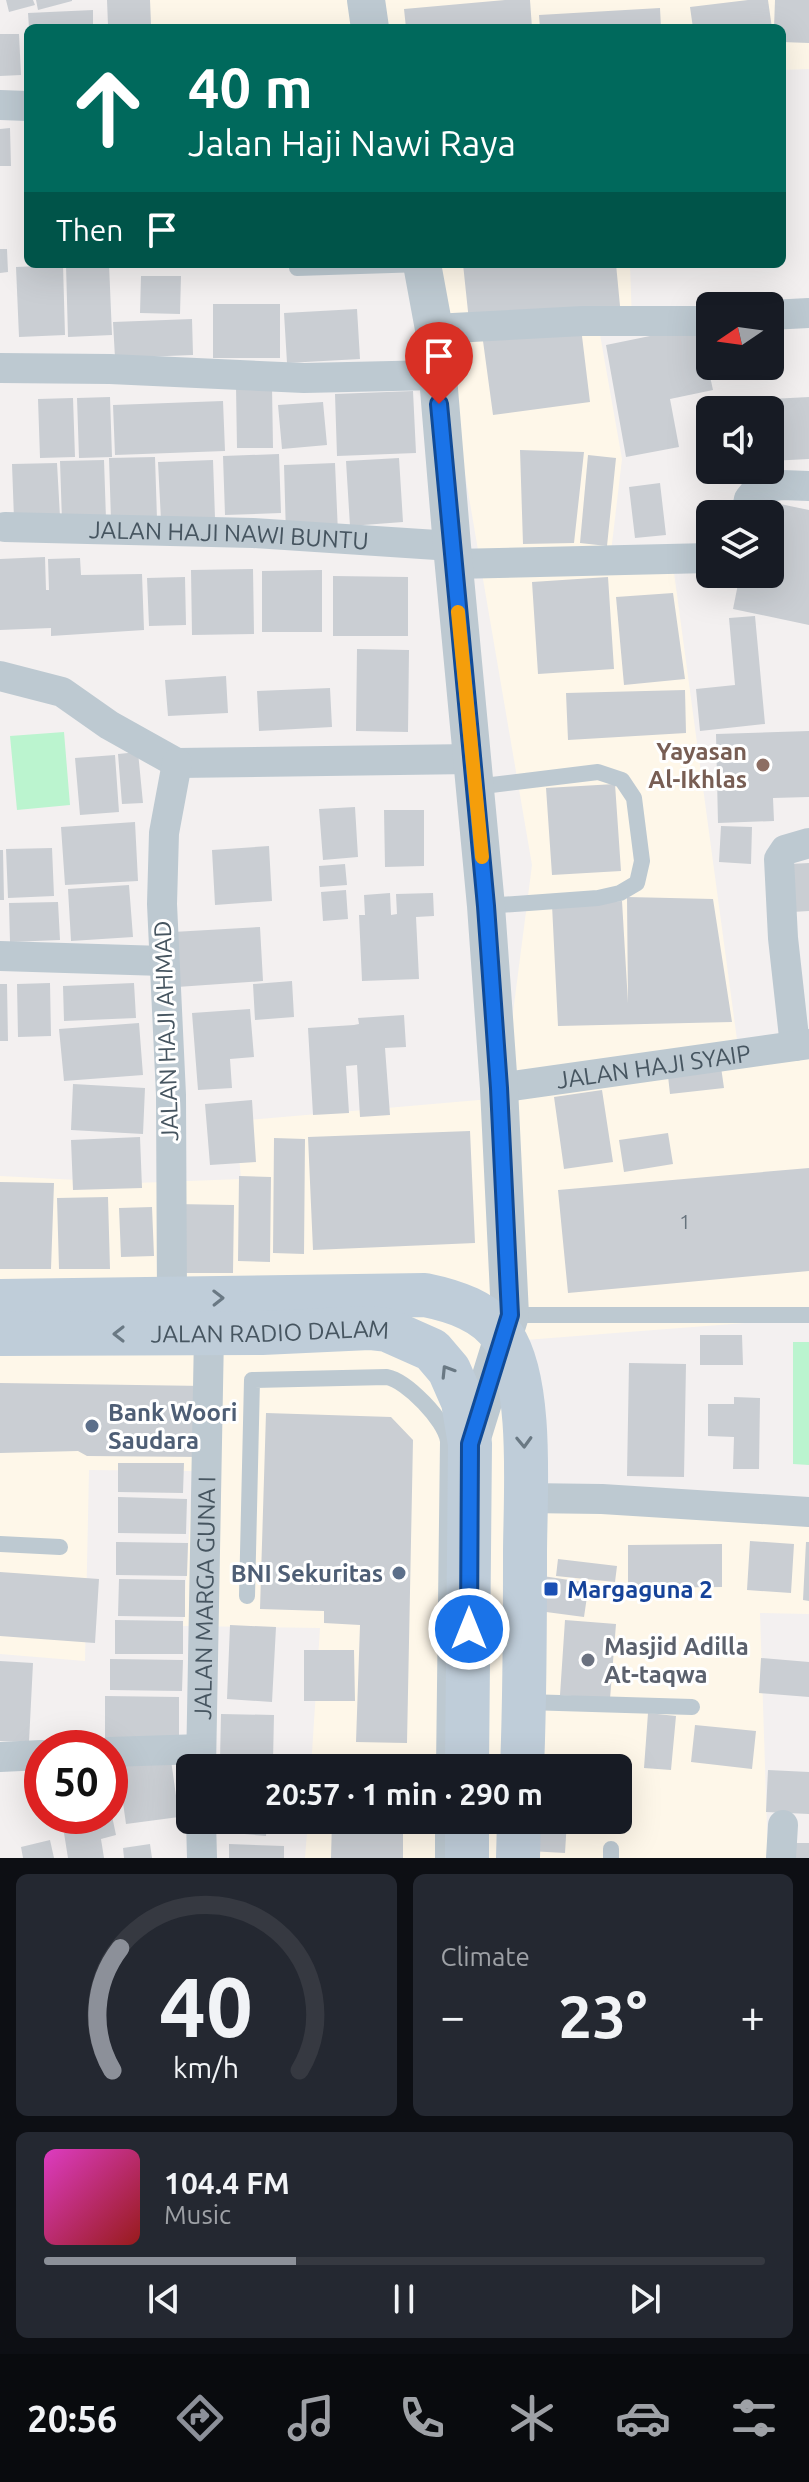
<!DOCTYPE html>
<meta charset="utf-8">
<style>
body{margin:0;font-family:Ubuntu,sans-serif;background:#242831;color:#f1f3f6;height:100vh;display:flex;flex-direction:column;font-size:30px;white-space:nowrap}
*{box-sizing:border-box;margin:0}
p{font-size:26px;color:#9ea1a6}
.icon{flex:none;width:44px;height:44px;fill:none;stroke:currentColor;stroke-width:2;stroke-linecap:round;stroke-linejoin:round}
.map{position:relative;height:1858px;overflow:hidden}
.side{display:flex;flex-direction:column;gap:16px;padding:16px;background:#0d0f14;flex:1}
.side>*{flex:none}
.hud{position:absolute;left:24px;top:24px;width:762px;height:244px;border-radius:12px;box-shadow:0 8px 32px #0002;background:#00695c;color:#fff;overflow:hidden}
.needle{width:52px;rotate:257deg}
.tools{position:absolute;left:696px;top:292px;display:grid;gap:16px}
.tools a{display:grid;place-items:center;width:88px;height:88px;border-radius:12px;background:#171b24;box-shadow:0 8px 32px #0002;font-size:40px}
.speed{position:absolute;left:24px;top:1730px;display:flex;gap:16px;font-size:40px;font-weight:700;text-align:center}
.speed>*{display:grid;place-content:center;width:104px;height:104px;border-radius:50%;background:#171b24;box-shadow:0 8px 32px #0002;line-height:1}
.speed .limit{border:12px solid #d22;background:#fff;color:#111}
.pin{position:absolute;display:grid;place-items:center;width:68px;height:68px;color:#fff;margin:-82px -34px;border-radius:50% 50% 50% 0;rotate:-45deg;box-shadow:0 0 8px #0007}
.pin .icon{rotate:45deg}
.me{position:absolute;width:88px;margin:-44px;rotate:0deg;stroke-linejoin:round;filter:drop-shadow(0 0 6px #0008)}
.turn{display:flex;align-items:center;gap:28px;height:168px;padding:0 32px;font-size:36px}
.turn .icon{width:104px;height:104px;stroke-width:2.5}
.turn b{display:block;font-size:56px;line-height:68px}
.then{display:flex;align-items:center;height:76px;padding:0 32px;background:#0003;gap:16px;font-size:30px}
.big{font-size:60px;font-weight:600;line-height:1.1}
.side .card{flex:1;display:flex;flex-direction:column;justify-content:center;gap:12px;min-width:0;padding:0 28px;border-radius:12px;background:#242831}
.side .dial{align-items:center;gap:0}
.dial svg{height:208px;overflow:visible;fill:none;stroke:#363941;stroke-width:7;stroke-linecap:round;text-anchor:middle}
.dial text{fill:#f1f3f6;stroke:none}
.song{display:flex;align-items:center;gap:24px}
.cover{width:96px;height:96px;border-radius:12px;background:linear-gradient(135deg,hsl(310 70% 55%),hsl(0 70% 35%))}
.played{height:8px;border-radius:4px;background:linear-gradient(90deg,#8c9099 35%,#363941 35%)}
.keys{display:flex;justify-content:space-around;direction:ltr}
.heat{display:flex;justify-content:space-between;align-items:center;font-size:44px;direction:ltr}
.side .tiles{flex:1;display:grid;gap:16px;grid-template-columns:1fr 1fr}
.card:last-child{grid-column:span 2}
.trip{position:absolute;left:176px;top:1754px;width:456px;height:80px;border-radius:12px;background:#171b24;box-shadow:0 8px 32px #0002;font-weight:600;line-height:80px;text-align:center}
.tab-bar{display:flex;height:128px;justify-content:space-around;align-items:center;background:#090b0e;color:#9ea1a6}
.tab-bar .icon{width:56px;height:56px}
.tab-bar .selected{color:#8c9099}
.tab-bar b{font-size:36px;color:#f1f3f6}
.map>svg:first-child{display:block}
.commercial{fill:#fef7e9}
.green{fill:#bbf4cf}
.building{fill:#caced3}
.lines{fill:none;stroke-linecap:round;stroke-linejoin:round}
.service{stroke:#bdc9d1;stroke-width:16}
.minor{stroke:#bdc9d1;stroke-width:30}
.tertiary{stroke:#bdc9d1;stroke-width:38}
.secondary{stroke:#bfcdd9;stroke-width:44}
.oneway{stroke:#6a7984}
.route-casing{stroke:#114b97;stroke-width:20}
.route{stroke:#1a73e8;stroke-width:14}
.slow{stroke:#f59e0b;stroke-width:14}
.education-dot{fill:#8d6e63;stroke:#fff;stroke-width:3}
.service-dot{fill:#5c6f8a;stroke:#fff;stroke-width:3}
.transit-dot{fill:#1a4fb4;stroke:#fff;stroke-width:3}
.worship-dot{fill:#6b7280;stroke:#fff;stroke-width:3}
.labels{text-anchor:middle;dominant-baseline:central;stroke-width:6;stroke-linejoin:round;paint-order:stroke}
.number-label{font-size:20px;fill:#67737d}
.street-label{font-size:24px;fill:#465560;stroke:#fff}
.education-label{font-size:24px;font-weight:bold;fill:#785e54;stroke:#fff;text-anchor:end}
.service-label{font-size:24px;font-weight:bold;fill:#4e5e75;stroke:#fff;text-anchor:start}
.transit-label{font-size:24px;font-weight:bold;fill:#164399;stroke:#fff;text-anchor:start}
.worship-label{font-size:24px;font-weight:bold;fill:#5b616d;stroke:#fff;text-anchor:start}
</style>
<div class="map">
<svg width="809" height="1858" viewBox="0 0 809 1858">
<rect width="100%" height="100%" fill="#f3f0f0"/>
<path class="commercial" d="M126 0H809V69L782 70V28H127Z
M429 264H630L632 323 599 329 622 459 609 569 673 565 740 1062 809 1050V1318L525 1340 533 1502 809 1526V1614L760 1613 768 1858H305L308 1820H618V1768H311L320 1628 183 1626 193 1471 89 1470 85 1661 0 1654V1176L136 1183 241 1179 236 1121 502 1098 532 865Z"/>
<path class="green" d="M64 732 70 805 17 810 10 736Z
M793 1342H809V1465L793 1464Z"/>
<path class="building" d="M6 0H33L35 5 9 12Z
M36 0H72V1L38 10Z
M107 0H150L151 24 108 25Z
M505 0H530L532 28H406L404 9Z
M748 0H768L772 28H693L690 7Z
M775 0H809V43L782 42V28H774Z
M660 8 661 28H540L539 15Z
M93 10V28H29L28 13Z
M0 34H19L21 75 0 76Z
M10 128 11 166H0V129Z
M24 213H28V250H25Z
M0 249H7L8 272 0 273Z
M109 264 112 335 68 337 66 265Z
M463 264H616L620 306 469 321Z
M63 265 65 335 19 337 16 267Z
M141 276H181L180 314 140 313Z
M213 304H280V358H213Z
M357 309 360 359 287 363 284 313Z
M192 319 193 355 115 358 113 322Z
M699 326 713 390 670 399 679 447 626 457 606 345Z
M581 328 590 402 493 415 483 341Z
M236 386H272L273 448H237Z
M413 391 416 453 337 456 335 394Z
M110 397 112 457 79 458 77 398Z
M809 397V459L770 461V410H710V464L704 465 701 403Z
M73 398 75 457 40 458 38 399Z
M223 401 225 451 115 455 113 405Z
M323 402 327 445 282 449 278 405Z
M520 450 584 452 574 543 523 544Z
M279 454 281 513 225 515 223 456Z
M588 455 616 458 607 546 580 543Z
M155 457 157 519 111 520 109 458Z
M399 458 403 522 350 526 346 461Z
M104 460 106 519 62 521 60 461Z
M213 460 215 518 161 520 158 462Z
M57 463 60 517 14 519 12 464Z
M335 463 338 533 286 535 284 465Z
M660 483 666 535 635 538 629 487Z
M756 499 809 510V625L733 609 740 574H770V514H753Z
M45 557 46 590H49L48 559 80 558 81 575 142 574 144 630 51 636V628L0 630V559Z
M253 569 254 634 192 635 191 570Z
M322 570V632H262V571Z
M333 576 408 577V636H333Z
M185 577 186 625 149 626 147 578Z
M608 577 614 669 538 674 532 582Z
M673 593 685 679 624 685 616 597Z
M755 616 765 724 700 731 696 689 735 685 729 618Z
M357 649 409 650 408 732 356 731Z
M226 676 228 713 168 716 165 680Z
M330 688 332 727 259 731 257 691Z
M685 690 686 733 568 740 566 693Z
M809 731V797L773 798 774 821 718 823 716 734Z
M138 752 143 803 122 804 118 754Z
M115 755 119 812 80 815 75 758Z
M615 784 621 871 552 875 546 788Z
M355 807 358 857 323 860 319 809Z
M384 810H424V866L385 867Z
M135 822 138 881 65 885 61 827Z
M721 826 752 827 751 864 719 862Z
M269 846 272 901 215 905 212 850Z
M52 848 54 896 8 898 6 849Z
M0 850H3L4 900H0Z
M809 863V911L792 912 789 864Z
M345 864 347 885 320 887 319 866Z
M129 885 133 937 71 941 68 889Z
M346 890 348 919 323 921 321 892Z
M390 893 391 915 397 914 396 894 433 893 434 916 416 917 419 979 362 981 359 915H365L364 895Z
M627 897 713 899 732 1022 558 1026 552 905 622 901 628 1003Z
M58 902 60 940 10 942 9 903Z
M260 927 263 981 177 987 173 932Z
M292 981 294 1017 255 1020 253 984Z
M50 983 51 1036 18 1037 17 984Z
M134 983 136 1018 64 1021 63 986Z
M0 984H7L8 1041H0Z
M250 1009 254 1057 230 1059 232 1088 198 1090 192 1013Z
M404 1015 406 1047 385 1048 390 1115 360 1117 357 1065 346 1066 349 1113 313 1115 308 1028 354 1025 359 1024 358 1018Z
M139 1023 143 1075 64 1081 59 1029Z
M720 1060 724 1088 670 1094 667 1067Z
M73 1084 145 1088 143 1134 71 1130Z
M602 1090 613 1162 564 1169 554 1097Z
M252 1100 256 1162 210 1165 205 1104Z
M470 1131 475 1243 313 1250 308 1137Z
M668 1133 673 1164 624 1172 619 1140Z
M140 1137 142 1188 73 1190 71 1140Z
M274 1138 305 1139 304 1254 273 1253Z
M809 1168V1271L568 1293 558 1190Z
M239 1176 271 1177 270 1262 238 1261Z
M0 1182 54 1183 51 1269H0Z
M108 1197 110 1269H59L57 1198Z
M175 1204 234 1205 233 1273H174Z
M152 1207 154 1256 121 1257 119 1208Z
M700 1335H742L743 1365H700Z
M629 1363 686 1364 684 1477 627 1476Z
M0 1383 205 1386 204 1457 87 1456 78 1451 0 1453Z
M734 1397 760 1398 759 1469H733L734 1437 708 1436V1404H734Z
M266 1413 391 1417 413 1440 407 1743 356 1742 360 1625 324 1623V1611L260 1609Z
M118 1463H184L183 1493 118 1492Z
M118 1497 187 1499 186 1534 118 1533Z
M750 1541 794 1544 791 1593 747 1590Z
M116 1542 188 1543 187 1576 116 1575Z
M806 1542H809V1601L803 1600Z
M722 1544V1587L628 1588V1545Z
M558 1559 617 1566 615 1582 556 1576Z
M0 1572 99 1579 95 1643 0 1636Z
M536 1575 589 1583 584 1617 531 1610Z
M119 1579 185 1580V1617L118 1616Z
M115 1620 183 1621V1654H115Z
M565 1620 616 1624 610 1699 560 1695Z
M230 1625 276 1627 272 1702 227 1699Z
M304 1650H354L355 1701H304Z
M761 1658 809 1662V1697L759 1693Z
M110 1659 183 1660 182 1691 110 1690Z
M0 1661 33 1663 29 1742 0 1741Z
M105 1696 179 1697V1742L105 1741Z
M648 1713 676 1716 671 1770 644 1768Z
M221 1714 274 1715 273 1761 220 1760Z
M695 1725 756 1731 752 1769 691 1762Z
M171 1760 179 1817 126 1824 118 1767Z
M334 1761H404V1768H334Z
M768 1770 809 1772V1814L766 1812Z
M85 1816H112L116 1835 101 1839 104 1858H68L64 1833 88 1829Z
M223 1820H267L266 1836 222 1832Z
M332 1820H403V1858H331Z
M530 1820H567L565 1853 529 1851Z
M50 1840 54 1858H23L21 1847Z
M789 1843H809V1858H789Z
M150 1844 152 1858H124L123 1848Z
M229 1844 284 1846V1858H229Z"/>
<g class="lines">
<path class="service" d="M297 268 423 264
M475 787 598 772 622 780 634 798 642 861 637 883 620 893 598 898 486 906
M510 1315H809
M0 1544 60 1547
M247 1596 252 1380 387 1377C407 1381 445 1420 448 1441L444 1768
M526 1702 692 1707
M443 1858V1820
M611 1858V1849"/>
<g class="minor">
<path d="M0 105 28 106"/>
<path d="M770 315 809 313"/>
<path d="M434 329 583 321H710"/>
<path d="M0 368 110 369 304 378 436 375"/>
<path d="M746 514 749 499 757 489 782 485 809 486"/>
<path id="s1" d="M5 527 253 533 452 546"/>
<path d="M453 564 710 558"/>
<path d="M0 676 62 692 109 725 177 763 472 759"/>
<path d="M0 956 163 961"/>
<path d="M795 1046 783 938 779 859 785 850 809 843"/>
<path id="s2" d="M499 1088 809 1044"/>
<path d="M172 1299 171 1095 162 904 164 833 177 763"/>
<path d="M525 1498 602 1499 809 1512"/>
<path d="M110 1752 201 1749"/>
<path d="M0 1757 42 1755"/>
<path id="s3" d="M201 1768 209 1334"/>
<path d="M201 1820 202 1858"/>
<path d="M781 1858 783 1825"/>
</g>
<path class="tertiary" d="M366 0 370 28
M422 264 434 329 452 546 486 906 499 1088 510 1315 470 1444"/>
<g class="secondary">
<path d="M0 1301 425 1295C454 1301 486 1311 503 1337 534 1383 525 1499 525 1554 525 1626 525 1697 522 1768"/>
<path id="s4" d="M0 1334 262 1333 369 1328 387 1330 432 1350 449 1370 463 1402 470 1444 467 1768"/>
<path d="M467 1858V1820"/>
<path d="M518 1858 519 1820"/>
</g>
</g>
<defs><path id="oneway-chevron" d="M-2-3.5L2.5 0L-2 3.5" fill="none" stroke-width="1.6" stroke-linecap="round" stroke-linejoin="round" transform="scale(2)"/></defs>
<g class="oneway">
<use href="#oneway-chevron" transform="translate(218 1298) rotate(-1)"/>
<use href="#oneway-chevron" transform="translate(119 1334) rotate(180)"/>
<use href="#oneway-chevron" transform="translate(447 1371) rotate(-122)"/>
<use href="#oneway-chevron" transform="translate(524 1442) rotate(88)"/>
</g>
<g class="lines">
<defs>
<path id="route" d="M439 404 486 906 499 1088 510 1315 470 1444 469 1629"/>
</defs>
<use href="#route" class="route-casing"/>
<use href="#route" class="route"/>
<path class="slow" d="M458 612 482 857"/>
</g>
<circle class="education-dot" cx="763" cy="765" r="8"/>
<g class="service-dot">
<circle cx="92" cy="1426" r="8"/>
<circle cx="399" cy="1573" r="8"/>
</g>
<rect class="transit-dot" x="543" y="1581" width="16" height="16" rx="4"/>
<circle class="worship-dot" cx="588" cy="1660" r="8"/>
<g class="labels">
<g class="number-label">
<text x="685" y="1221">1</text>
</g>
<g class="street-label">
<text stroke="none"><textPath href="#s1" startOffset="224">JALAN HAJI NAWI BUNTU</textPath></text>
<text transform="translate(166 1031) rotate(-92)">JALAN HAJI AHMAD</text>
<text stroke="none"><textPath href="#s2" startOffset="156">JALAN HAJI SYAIP</textPath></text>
<text stroke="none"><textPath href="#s4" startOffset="270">JALAN RADIO DALAM</textPath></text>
<text stroke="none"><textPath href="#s3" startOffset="170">JALAN MARGA GUNA I</textPath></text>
</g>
<g class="education-label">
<text x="747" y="751">Yayasan<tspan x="747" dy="28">Al-Ikhlas</tspan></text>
</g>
<g class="service-label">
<text x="108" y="1412">Bank Woori<tspan x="108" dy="28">Saudara</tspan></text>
<text x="383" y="1573" text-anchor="end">BNI Sekuritas</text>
</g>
<g class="transit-label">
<text x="567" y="1589">Margaguna 2</text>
</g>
<g class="worship-label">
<text x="604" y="1646">Masjid Adilla<tspan x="604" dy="28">At-taqwa</tspan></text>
</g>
</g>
</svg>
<div class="tools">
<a><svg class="needle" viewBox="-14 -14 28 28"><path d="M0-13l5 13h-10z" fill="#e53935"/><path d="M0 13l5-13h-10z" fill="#9ea1a6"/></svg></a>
<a><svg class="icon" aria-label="sound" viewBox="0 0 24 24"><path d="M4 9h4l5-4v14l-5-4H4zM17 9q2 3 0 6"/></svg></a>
<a><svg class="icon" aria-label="layers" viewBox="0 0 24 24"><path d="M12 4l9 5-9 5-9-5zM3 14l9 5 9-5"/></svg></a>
</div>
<div class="speed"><div class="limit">50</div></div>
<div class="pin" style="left:439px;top:404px;background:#d93025"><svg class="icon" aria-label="arrive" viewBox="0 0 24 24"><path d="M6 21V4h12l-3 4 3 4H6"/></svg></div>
<svg class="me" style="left:469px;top:1629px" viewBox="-20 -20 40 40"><circle r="17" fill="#1a73e8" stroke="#fff" stroke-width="3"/><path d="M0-11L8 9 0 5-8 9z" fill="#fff"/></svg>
<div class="trip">20:57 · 1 min · 290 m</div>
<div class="hud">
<div class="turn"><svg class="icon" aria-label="ahead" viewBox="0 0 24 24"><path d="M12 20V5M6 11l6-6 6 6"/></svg><div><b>40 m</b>Jalan Haji Nawi Raya</div></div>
<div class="then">Then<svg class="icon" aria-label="arrive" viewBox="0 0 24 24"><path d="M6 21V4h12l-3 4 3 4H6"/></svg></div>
</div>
</div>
<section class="side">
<div class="tiles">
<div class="card dial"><svg viewBox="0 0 100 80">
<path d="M14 69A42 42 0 1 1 86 69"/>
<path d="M14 69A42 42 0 0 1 17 22" stroke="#8c9099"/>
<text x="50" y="56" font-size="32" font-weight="700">40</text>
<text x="50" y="72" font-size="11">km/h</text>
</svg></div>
<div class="card"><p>Climate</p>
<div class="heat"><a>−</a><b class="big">23°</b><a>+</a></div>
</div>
<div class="card">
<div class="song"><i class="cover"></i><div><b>104.4 FM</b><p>Music</p></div></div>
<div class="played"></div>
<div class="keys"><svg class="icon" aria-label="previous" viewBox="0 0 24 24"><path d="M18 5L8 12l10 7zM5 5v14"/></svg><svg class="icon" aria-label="pause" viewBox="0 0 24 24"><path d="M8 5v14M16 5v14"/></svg><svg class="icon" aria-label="next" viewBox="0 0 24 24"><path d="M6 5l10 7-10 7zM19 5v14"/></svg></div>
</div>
</div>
</section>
<nav class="tab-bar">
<b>20:56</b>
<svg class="icon selected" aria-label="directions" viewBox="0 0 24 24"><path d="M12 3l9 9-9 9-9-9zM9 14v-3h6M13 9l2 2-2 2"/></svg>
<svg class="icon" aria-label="music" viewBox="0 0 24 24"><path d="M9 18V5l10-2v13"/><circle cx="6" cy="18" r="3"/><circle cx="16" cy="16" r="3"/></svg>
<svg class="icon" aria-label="phone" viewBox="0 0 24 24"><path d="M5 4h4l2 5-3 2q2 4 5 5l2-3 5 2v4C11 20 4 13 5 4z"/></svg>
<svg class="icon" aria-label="climate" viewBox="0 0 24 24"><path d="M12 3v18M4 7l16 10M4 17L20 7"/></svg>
<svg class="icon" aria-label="car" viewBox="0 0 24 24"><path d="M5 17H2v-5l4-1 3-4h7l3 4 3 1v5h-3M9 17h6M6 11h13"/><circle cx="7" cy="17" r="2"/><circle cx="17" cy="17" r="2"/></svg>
<svg class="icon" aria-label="filters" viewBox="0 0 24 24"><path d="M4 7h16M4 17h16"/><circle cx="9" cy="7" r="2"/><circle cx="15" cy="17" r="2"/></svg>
</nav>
